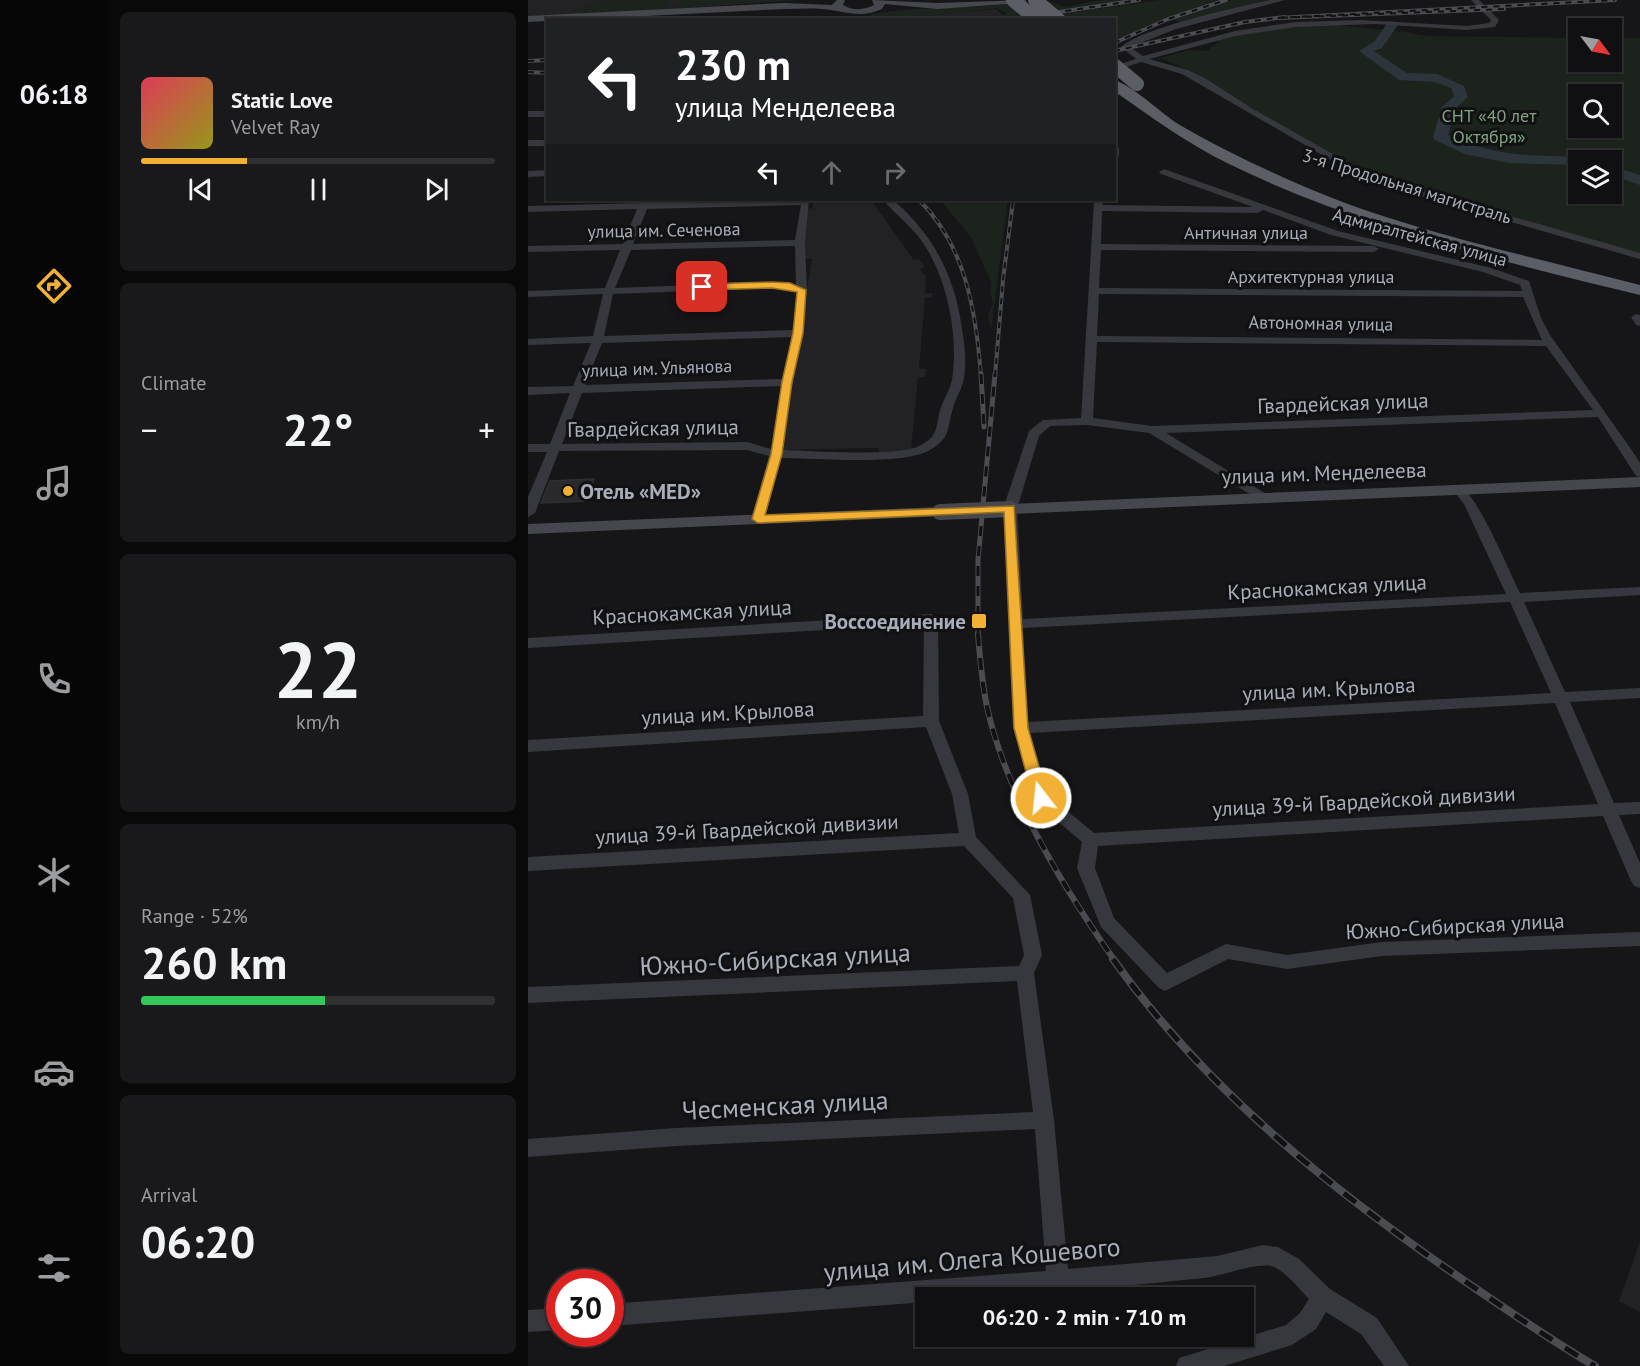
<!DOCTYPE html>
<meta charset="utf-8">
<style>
body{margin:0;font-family:"PT Sans",sans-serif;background:#19191b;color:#f1f3f6;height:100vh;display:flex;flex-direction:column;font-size:22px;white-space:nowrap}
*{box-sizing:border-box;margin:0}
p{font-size:20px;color:#9c9d9f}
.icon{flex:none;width:33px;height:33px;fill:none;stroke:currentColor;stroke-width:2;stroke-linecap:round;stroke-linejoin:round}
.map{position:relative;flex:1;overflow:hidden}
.details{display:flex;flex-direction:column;gap:12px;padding:12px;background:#09090a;width:420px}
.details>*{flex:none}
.hud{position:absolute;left:18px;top:18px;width:570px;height:183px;border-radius:0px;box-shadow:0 2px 4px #0004,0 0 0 2px #303032;background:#202124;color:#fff;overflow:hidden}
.needle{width:39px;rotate:122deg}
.fabs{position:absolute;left:1040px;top:18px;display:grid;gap:12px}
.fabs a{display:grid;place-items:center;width:54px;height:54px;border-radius:0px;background:#101012;box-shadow:0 2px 4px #0004,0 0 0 2px #303032;font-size:30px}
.speed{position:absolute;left:18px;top:1269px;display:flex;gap:12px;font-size:30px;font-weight:700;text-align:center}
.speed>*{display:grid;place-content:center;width:78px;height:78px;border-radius:50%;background:#101012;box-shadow:0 2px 4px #0004,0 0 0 2px #303032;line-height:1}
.speed .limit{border:9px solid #d22;background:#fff;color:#111}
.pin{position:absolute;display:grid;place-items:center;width:51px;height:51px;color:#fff;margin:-26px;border-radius:12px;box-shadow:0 3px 9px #0006}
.me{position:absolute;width:66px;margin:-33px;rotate:344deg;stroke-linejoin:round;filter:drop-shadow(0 0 4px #0008)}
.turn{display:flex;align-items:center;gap:21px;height:126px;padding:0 30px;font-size:27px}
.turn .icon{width:78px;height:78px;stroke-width:2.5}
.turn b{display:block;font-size:42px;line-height:51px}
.lanes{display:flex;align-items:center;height:57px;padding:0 30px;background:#0003;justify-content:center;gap:30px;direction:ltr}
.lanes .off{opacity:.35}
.big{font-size:45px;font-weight:700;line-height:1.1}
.details .widget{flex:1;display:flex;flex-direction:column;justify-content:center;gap:9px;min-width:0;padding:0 21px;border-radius:9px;background:#19191b}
.details .dial{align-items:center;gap:0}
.dial b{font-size:78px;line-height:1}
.song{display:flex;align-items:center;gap:18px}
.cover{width:72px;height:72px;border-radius:9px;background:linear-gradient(135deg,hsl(350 70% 55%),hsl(60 70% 35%))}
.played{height:6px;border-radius:3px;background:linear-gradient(90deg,#f2b134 30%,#303032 30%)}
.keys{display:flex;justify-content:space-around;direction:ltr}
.heat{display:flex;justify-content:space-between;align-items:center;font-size:33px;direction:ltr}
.charge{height:9px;border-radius:4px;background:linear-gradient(90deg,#34c759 52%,#303032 0)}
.trip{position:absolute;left:387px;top:1287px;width:339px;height:60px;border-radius:0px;background:#101012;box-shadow:0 2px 4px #0004,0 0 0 2px #303032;font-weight:700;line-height:60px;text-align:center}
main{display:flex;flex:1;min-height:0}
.tab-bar{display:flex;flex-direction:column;width:108px;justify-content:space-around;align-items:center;background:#060607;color:#9c9d9f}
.tab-bar .icon{width:42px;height:42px}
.tab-bar .current{color:#f2b134}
.tab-bar b{font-size:27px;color:#f1f3f6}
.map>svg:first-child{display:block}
.built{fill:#222225}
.green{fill:#1c231d;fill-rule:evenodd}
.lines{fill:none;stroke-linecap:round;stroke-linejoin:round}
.river{fill:#2c353c;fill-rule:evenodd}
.building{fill:#29292c;stroke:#303034;stroke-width:1.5}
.minor{fill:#37383d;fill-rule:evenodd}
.secondary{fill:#45474d;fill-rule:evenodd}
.trunk{fill:#5b5e65;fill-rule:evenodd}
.rail-far3-casing{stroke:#4a4c52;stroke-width:4}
.rail-far2-casing{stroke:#4a4c52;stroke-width:5}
.rail-far1-casing{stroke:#4a4c52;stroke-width:6}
.rail-casing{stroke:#4a4c52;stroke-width:8}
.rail-far3{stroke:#111113;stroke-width:2;stroke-dasharray:6;stroke-linecap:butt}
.rail-far2{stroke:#111113;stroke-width:3;stroke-dasharray:10;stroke-linecap:butt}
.rail-far1{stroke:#111113;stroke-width:4;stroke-dasharray:12;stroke-linecap:butt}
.rail{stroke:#111113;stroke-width:5;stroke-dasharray:15;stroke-linecap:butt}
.secondary-bridge{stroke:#45474d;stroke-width:16}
.trunk-bridge{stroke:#5b5e65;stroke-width:14}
.route{fill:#f2b134;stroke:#9d7322;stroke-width:1.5}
.poi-dot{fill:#f2b134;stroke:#111113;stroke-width:2}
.labels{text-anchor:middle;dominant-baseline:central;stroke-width:6;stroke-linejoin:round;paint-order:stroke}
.far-park-label{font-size:18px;fill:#7fa381;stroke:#111113}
.far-street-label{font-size:18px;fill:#a8adb8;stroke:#111113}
.street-label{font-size:21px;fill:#a8adb8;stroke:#111113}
.poi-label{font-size:21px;font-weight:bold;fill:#a8adb8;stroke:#111113;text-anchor:start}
.near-street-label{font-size:26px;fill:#a8adb8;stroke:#111113}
</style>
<main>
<nav class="tab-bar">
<b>06:18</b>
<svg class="icon current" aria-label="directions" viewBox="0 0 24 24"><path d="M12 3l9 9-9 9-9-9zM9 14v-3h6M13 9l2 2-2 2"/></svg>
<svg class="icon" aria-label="music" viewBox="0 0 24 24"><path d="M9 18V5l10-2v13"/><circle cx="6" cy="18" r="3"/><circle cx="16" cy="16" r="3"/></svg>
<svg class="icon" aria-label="phone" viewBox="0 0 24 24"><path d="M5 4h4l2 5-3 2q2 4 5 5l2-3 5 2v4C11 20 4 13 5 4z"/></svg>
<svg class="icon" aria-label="climate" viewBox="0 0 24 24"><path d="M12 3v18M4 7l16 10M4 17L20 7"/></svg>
<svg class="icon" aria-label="car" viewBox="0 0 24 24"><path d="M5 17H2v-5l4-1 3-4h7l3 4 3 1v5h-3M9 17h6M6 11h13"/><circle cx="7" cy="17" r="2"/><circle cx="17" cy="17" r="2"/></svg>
<svg class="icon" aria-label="filters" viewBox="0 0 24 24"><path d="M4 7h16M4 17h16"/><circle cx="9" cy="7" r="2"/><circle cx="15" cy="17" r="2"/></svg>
</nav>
<section class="details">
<div class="widget">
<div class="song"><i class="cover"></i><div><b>Static Love</b><p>Velvet Ray</p></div></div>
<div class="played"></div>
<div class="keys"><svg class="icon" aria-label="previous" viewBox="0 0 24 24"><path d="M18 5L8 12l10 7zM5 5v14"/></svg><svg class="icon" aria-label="pause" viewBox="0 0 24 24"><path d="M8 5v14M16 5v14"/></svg><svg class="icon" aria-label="next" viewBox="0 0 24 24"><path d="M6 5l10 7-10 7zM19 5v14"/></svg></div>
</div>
<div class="widget"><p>Climate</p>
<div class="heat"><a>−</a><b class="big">22°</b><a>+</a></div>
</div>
<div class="widget dial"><b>22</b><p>km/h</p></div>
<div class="widget"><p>Range · 52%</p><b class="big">260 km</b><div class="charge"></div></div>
<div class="widget"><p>Arrival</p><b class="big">06:20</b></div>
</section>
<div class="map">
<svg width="1112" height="1366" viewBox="0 0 1112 1366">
<rect width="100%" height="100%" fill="#161618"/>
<path class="built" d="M0 0H273L0 18Z
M468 9 475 15 439 20H349Z
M280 200H343L386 260 391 259 397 267 392 269 398 277 397 293H404V297L397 298 391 368 398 369 397 377H390L383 451 351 452V448L253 450 284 259H276L275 246 280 209 285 208V204Z
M1112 1242V1312L1091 1301Z"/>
<path class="green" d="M73 0H141L143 1 136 9 52 13 44 11Z
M154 0H267L143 8Z
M517 0 538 7 573 0H613L532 12Z
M631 0H690L638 17 587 41 586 20 541 19 535 14Z
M703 0H748L654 22 643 19Z
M483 4 495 16 474 19H439L479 14 469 8 376 19 342 18 344 14C390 6 436 9 483 4Z
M786 23 878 32 897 36 1050 38V62H1083V38H1112V259L854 185 819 169 759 133 678 78 633 58 662 50 679 51 695 37ZM1050 94H1083V128H1050ZM1050 160H1083V194H1050Z
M412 200H480L463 331 460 315 465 303 462 291 463 282 443 237Z"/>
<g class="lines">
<path class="river" d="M864 21 870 25 854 48 846 51 879 73 909 74 936 86 940 97 927 109 920 135C967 157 999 155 1050 157L1057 160H1050V165L981 163 937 154 907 140 905 137 914 107 926 96 923 88 907 82 871 80 831 51 846 42 860 22Z
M1083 166 1112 175V185L1083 175Z"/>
</g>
<path class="building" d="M66 479 59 501 13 503 22 481Z"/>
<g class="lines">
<path class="minor" d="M743 0H757L648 29 602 47 615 56 707 31 768 22 832 20 939 26 961 23 963 20 943 0H951L971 20 967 27 939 30 848 24 768 27 707 36 621 59 660 70 677 78 725 109 833 170 860 181 1112 253V259L854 185 827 174 654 74 613 62 586 71V66L608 59 593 47C616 27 710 7 743 0Z
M0 111H20V117H0Z
M0 140H20V146H0Z
M586 145 591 148V156L586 159Z
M636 169 810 231 963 268 1001 281 1013 318 1022 335 1103 449 1112 463V477L1108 476 1070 417 638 433 740 495 741 498 735 502 621 433 559 425 522 426 511 436 489 509 495 619 978 594 936 504 925 490 931 486C948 491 982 573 992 593L1112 587V595L996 602 1037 692 1112 688V698L1042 702 1086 803 1112 802V814L1091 815 1112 863V888L1106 886 1103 881 1075 816 570 846 567 868 586 918 639 973 698 944 759 955 854 942 1112 932V946L854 956 759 969 700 959 637 991 631 988 573 927 549 868 554 842 507 802 485 728 475 509 501 431 515 420 553 418 566 200H574L575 205 725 207 633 174 631 172ZM735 210 803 235 955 272 992 285 994 291 571 288 573 250 846 252 851 249 846 246 573 244 574 211 730 213ZM571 294 995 297 1014 340 569 336ZM569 342 1018 346 1065 410 624 426 565 418ZM982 602 1023 693 500 722 495 628ZM1027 703 1070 804 566 833 520 795 502 733Z
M20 170V176L0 177V171Z
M114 200H122V203L281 200 277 243 279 290 276 333 265 382 255 450C285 451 368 457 391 446 414 435 406 424 414 405 417 397 422 389 424 380 431 335 419 276 393 240 382 225 367 214 355 200H365C405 234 427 276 434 329 437 346 439 365 435 383 432 392 427 400 425 408 419 428 423 438 402 450 374 466 289 458 253 458L237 519 230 523 223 519 241 456 219 450 31 451 7 513 0 517V497L19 452H0V444H22L42 393 0 395V387L45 386 63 343 0 345V339L65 336 75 294 0 297V291L77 288 92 250 0 252V246L95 244 109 209 0 212V206L112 203ZM273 205 267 240 105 244 119 209ZM267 246 268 285 244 282 87 288 103 250ZM244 288 269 292 265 330 76 336 85 294ZM264 337 254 379 57 385 74 343ZM253 386 243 449 219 442 34 444 54 393Z
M1108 314 1112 315V326L1108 325 1103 317Z
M403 614 410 619 411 721 440 794 448 837 502 895 514 955 506 973 526 1120 540 1269 689 1256 735 1245 750 1247 771 1259 802 1289 849 1318 881 1366H856L833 1334 798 1312 788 1329 764 1345 696 1366H648L651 1358 758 1325 772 1313 781 1299C771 1289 757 1270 743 1266 725 1263 695 1276 676 1278 583 1287 491 1298 398 1298V1302L82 1326V1304L518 1271 507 1129 148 1146 0 1157V1139L148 1128 505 1112 489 981 0 1003V987L491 966 496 955 485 898 436 846 0 871V857L431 833 424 794 398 727 0 752V740L395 716 396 624 0 648V638Z
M32 1308V1330L0 1332V1310Z"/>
<path class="secondary" d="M309 0H317L315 5C325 11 336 10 346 5L344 0 409 3 499 0 494 3 409 9 357 4 354 9C332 19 317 11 294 9 282 8 269 9 256 9L0 22V16L256 3 304 5Z
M1112 477V487L482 514 476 513 474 509 476 505 482 504Z
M412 507 418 508 421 512 418 516 0 534V524Z"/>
<path class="trunk" d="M586 80C604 85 633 113 650 124 688 146 727 165 768 183 874 230 999 255 1112 285V295C973 261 830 227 701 164 660 144 623 117 586 91Z"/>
<defs>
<path id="rail-far3" d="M976 9 749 18 1087 0
M478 20 611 0
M586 43 640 19 698 0
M586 51 717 22 757 17
M0 61 20 60
M0 72 20 73
M391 200C438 246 448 312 453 376
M467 376 475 280 485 200"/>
<path id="rail-far2" d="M453 374 456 427
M450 636V560L467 374"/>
<path id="rail-far1" d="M450 634C452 659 454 683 459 707 478 793 536 889 587 961"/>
<path id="rail" d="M585 959C678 1091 809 1194 941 1284 982 1312 1024 1341 1067 1366"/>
</defs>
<use href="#rail-far3" class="rail-far3-casing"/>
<use href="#rail-far2" class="rail-far2-casing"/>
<use href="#rail-far1" class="rail-far1-casing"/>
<use href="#rail" class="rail-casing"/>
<use href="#rail-far3" class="rail-far3"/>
<use href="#rail-far2" class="rail-far2"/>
<use href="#rail-far1" class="rail-far1"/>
<use href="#rail" class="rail"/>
<path class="secondary-bridge" d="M412 512 482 509"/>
<path class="trunk-bridge" d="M485 0 509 20
M507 0 531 20
M586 65 609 84"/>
</g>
<path class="route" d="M244 282 262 283 278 290 275 333 264 382 254 454 237 515 486 506 500 728 520 798 518 802H508L505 798 486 728 476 512 230 523 224 519 243 454 254 382 265 333 269 292 244 288 174 290 169 287 174 284Z"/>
<g class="poi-dot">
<circle cx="40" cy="491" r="6"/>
<rect x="443" y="613" width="16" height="16" rx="3"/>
</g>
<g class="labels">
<g class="far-park-label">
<text x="961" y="115">СНТ «40 лет<tspan x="961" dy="21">Октября»</tspan></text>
</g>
<g class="far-street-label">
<text transform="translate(879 186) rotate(17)">3-я Продольная магистраль</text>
<text transform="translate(136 230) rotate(-1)">улица им. Сеченова</text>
<text x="718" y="232">Античная улица</text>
<text transform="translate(892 237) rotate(15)">Адмиралтейская улица</text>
<text x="783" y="276">Архитектурная улица</text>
<text transform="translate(793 323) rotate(1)">Автономная улица</text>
<text transform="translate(129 368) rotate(-2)">улица им. Ульянова</text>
</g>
<g class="street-label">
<text transform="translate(815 403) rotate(-2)">Гвардейская улица</text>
<text transform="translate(125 428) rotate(-1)">Гвардейская улица</text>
<text transform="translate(796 473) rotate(-2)">улица им. Менделеева</text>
<text transform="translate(799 587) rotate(-3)">Краснокамская улица</text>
<text transform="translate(164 612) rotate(-3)">Краснокамская улица</text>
<text transform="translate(801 689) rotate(-3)">улица им. Крылова</text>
<text transform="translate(200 713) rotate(-3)">улица им. Крылова</text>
<text transform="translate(836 801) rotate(-3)">улица 39-й Гвардейской дивизии</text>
<text transform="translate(219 829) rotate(-3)">улица 39-й Гвардейской дивизии</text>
<text transform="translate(927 926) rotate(-3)">Южно-Сибирская улица</text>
</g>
<g class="poi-label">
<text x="52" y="491">Отель «MED»</text>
<text x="438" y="621" text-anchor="end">Воссоединение</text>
</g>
<g class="near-street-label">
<text transform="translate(247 959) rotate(-3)">Южно-Сибирская улица</text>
<text transform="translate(257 1105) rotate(-3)">Чесменская улица</text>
<text transform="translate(444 1259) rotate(-5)">улица им. Олега Кошевого</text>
</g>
</g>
</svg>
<div class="fabs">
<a><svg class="needle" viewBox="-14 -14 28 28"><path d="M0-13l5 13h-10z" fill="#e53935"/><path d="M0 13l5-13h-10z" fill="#9c9d9f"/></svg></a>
<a><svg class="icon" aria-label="search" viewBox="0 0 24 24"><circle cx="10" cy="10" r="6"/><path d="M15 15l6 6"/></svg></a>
<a><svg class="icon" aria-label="layers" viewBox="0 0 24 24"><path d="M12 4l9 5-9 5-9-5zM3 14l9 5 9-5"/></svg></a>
</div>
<div class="speed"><div class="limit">30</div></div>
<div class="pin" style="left:174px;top:287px;background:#d93025"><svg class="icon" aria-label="arrive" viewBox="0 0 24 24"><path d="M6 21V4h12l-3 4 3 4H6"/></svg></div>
<svg class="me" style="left:513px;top:798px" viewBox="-20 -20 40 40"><circle r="17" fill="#f2b134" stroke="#fff" stroke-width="3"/><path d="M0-11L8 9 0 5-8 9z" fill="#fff"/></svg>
<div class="trip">06:20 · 2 min · 710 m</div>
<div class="hud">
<div class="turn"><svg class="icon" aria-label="left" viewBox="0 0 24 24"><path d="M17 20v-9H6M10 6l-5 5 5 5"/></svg><div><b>230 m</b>улица Менделеева</div></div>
<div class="lanes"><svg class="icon" aria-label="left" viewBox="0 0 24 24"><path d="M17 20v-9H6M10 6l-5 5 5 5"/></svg><svg class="icon off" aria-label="ahead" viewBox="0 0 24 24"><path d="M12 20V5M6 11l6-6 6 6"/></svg><svg class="icon off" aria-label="right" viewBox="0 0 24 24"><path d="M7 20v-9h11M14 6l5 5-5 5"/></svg></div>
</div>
</div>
</main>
